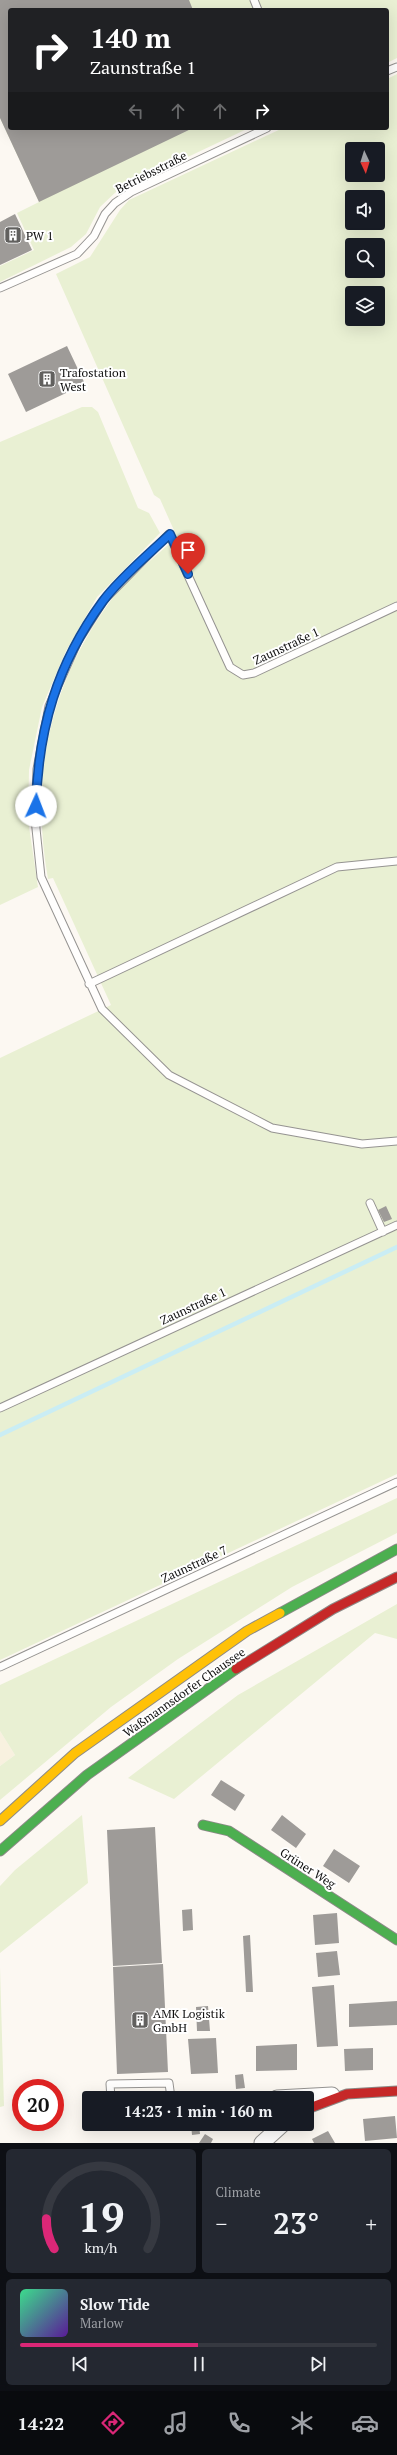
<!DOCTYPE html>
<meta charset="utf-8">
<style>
body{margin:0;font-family:"PT Serif",serif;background:#242831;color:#f1f3f6;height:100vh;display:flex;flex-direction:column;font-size:15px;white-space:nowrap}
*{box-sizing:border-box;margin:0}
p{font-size:13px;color:#9ea1a6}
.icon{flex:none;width:22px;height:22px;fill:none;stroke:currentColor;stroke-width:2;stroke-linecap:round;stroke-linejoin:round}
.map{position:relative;height:2143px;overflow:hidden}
.side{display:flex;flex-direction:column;gap:6px;padding:6px;background:#0d0f14;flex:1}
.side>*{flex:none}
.guide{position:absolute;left:8px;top:8px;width:381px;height:122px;border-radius:4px;box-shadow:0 4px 16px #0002;background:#202124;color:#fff;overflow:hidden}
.needle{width:26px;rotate:176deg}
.fabs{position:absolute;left:345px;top:142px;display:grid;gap:8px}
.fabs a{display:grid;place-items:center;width:40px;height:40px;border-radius:4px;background:#171b24;box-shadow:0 4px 16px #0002;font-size:20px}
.speed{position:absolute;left:12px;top:2079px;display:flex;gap:8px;font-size:20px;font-weight:700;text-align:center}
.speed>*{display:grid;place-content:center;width:52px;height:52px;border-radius:50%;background:#171b24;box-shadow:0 4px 16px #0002;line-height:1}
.speed .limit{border:6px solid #d22;background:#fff;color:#111}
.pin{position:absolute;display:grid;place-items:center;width:34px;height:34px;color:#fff;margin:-41px -17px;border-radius:50% 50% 50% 0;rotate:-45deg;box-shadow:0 0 4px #0007}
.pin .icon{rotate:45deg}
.me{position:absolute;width:44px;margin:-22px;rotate:2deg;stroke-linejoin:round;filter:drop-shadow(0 0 3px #0008)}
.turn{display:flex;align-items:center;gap:14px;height:84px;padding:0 16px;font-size:18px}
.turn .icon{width:52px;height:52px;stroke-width:2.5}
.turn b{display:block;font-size:28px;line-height:34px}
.lanes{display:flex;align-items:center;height:38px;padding:0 16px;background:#0003;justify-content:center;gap:20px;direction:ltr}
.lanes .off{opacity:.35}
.big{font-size:30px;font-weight:700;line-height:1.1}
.side .tile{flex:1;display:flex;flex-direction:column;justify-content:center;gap:6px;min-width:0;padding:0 14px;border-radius:6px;background:#242831}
.side .dial{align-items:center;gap:0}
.dial svg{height:104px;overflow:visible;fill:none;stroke:#363941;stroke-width:7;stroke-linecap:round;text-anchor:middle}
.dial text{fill:#f1f3f6;stroke:none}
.song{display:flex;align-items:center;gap:12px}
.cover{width:48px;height:48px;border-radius:6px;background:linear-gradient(135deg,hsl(150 70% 55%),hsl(270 70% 35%))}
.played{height:4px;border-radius:2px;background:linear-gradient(90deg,#db2777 50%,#363941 50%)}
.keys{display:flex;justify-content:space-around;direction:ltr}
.heat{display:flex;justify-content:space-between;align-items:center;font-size:22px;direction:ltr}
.side .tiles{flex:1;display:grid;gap:6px;grid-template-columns:1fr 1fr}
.tile:last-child{grid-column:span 2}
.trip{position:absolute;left:82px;top:2091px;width:232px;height:40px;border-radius:4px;background:#171b24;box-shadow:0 4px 16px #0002;font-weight:700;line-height:40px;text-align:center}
.menu{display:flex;height:64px;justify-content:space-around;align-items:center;background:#090b0e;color:#9ea1a6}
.menu .icon{width:28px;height:28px}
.menu .selected{color:#db2777}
.menu b{font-size:18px;color:#f1f3f6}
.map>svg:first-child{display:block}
.farmland{fill:#f8f1df}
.green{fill:#e9f0d3;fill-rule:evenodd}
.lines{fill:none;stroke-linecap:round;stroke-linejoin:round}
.stream{stroke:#caedf4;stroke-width:4.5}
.building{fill:#9e9b98}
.lane-casing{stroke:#959391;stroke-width:9}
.street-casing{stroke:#959391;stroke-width:17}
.fast-casing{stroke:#8c8a87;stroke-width:11}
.slow-casing{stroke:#8c8a87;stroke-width:11}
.jam-casing{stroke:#8c8a87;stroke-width:11}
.lane{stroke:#fffefd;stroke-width:7}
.street{stroke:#fffefd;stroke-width:15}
.fast{stroke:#4caf50;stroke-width:9}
.slow{stroke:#ffc107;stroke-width:9}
.jam{stroke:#c62828;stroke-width:9}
.route-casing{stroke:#114b97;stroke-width:10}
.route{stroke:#1a73e8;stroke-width:7}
.labels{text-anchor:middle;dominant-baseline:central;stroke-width:4;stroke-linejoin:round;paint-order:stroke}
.street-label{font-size:12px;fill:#0e0e0e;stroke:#fff}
.poi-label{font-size:12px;fill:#0e0e0e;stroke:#fff;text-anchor:start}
</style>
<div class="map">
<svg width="397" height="2143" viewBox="0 0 397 2143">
<rect width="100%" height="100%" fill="#fcf8f2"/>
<path class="farmland" d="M0 1731 15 1755 0 1766Z"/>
<path class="green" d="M0 0H397V58L387 63V10H10V128H249L118 190 100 207 86 234 71 247 0 282V266L34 250 17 213 39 202 0 118Z
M397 74V1474L0 1660V1058L111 1005 53 878 48 879C30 778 49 686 109 603 125 581 156 556 177 537L160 499 154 495 56 274 90 257 120 210 129 200 283 128H387V79ZM352 149H378V175H352ZM352 197H378V223H352ZM352 245H378V271H352ZM352 293H378V319H352Z
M82 407H92L98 412 138 508 149 513 160 533 97 597 66 651 42 707 29 770 28 820 38 887 0 905V442Z
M397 1498V1533L292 1587 178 1659 111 1707 0 1800V1766L15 1755 0 1731V1685Z
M397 1604V1639L375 1633 174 1799 128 1778 238 1695Z
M82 1815 88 1883 0 1953V1886L15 1870Z
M0 1967 4 2106 0 2107Z"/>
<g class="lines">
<path class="stream" d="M0 1435 397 1247"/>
</g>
<path class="building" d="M0 0H189L193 10H10V128H193L39 202 0 118Z
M15 214 32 250 0 265V222Z
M67 346 85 384 26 412 8 374Z
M386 1206 392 1219 384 1222 378 1210Z
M221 1780 245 1795 235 1811 211 1795Z
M282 1815 306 1834 296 1848 271 1830Z
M155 1827 162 1963 113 1966 107 1830Z
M334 1849 360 1866 349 1883 323 1866Z
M192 1909 193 1930 183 1931 182 1910Z
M337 1913 339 1943 315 1945 313 1915Z
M250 1935 253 1992H246L243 1936Z
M337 1951 340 1975 318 1977 316 1953Z
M163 1964 168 2072 117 2074 113 1967Z
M334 1985 338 2046 317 2047 312 1987Z
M397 2001V2025L349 2027V2004Z
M208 2006 210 2031H197L196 2007Z
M216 2038 218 2073 191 2074 188 2039Z
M297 2044V2070L256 2071V2046Z
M373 2048V2070L345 2071 344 2049Z
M243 2074 245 2088 236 2089 235 2075Z
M395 2116 397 2138 365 2141 363 2119Z
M191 2124H199L200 2134 192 2135Z
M328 2131 335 2143H314L312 2139Z
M205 2134 213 2139 211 2143H199Z"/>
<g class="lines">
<defs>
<path id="lane" d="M254 0 258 10
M387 71 397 67
M0 288 77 254 94 236 105 214 115 203 131 192 267 128
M397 606 254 673 243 675 230 667 169 534 104 600 78 641 49 706 37 769 35 819 41 877 102 1009 169 1075 272 1128 362 1144 397 1141
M89 984 337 867 397 861
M370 1203 383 1232
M0 1408 397 1225
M0 1667 397 1482
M111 2098 110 2084 169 2083 171 2098"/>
<path id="street" d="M277 2098 332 2095
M262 2143 283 2124"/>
<path id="fast" d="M280 1613 397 1549
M203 1825 229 1831 397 1940
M0 1851 87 1775 236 1669"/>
<path id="slow" d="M0 1821 75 1753 247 1631 280 1613"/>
<path id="jam" d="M236 1669 333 1609 397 1577
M307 2109 347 2094 397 2091"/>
</defs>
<use href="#lane" class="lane-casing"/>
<use href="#street" class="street-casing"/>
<use href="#fast" class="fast-casing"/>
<use href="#slow" class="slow-casing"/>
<use href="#jam" class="jam-casing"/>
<use href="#lane" class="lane"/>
<use href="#street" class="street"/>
<use href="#fast" class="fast"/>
<use href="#slow" class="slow"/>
<use href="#jam" class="jam"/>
</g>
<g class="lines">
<defs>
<path id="route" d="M36 806C38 729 57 664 103 601 120 578 149 554 170 534L188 574"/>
</defs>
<use href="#route" class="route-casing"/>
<use href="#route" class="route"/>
</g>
<defs>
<symbol id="building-square" viewBox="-11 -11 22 22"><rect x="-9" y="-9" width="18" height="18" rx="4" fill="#61605e" stroke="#fff"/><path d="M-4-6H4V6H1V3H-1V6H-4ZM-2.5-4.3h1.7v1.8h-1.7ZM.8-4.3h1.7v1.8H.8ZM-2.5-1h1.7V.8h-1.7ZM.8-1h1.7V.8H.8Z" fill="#fff"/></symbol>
</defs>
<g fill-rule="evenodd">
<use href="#building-square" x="3" y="225" width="20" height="20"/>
<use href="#building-square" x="37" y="369" width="20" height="20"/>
<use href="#building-square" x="130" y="2010" width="20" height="20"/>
</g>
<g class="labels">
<g class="street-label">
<text transform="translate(151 172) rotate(-27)">Betriebsstraße</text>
<text transform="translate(286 646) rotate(-25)">Zaunstraße 1</text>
<text transform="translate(193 1306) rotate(-25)">Zaunstraße 1</text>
<text transform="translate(194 1564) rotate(-25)">Zaunstraße 7</text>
<text transform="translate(184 1692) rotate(-35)">Waßmannsdorfer Chaussee</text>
<text transform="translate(308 1868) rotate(33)">Grüner Weg</text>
</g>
<g class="poi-label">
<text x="26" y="235">PW 1</text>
<text x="60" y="372">Trafostation<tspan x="60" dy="14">West</tspan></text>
<text x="153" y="2013">AMK Logistik<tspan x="153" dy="14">GmbH</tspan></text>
</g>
</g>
</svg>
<div class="fabs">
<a><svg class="needle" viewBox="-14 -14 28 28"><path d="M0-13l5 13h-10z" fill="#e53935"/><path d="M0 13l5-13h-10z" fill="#9ea1a6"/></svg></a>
<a><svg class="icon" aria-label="sound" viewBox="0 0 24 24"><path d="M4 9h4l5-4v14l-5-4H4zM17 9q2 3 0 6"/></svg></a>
<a><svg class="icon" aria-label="search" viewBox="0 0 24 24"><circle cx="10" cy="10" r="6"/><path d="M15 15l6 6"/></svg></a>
<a><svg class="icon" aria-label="layers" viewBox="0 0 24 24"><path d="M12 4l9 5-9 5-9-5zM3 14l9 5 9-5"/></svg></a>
</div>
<div class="speed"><div class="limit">20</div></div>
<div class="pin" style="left:188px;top:574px;background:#d93025"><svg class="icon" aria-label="arrive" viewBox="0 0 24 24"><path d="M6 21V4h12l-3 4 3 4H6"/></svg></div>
<svg class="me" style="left:36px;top:806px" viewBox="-20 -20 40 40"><circle r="19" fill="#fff"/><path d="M0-13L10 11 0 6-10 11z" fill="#1a73e8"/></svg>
<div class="trip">14:23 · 1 min · 160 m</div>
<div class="guide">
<div class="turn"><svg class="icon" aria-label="right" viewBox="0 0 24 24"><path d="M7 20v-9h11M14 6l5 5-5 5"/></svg><div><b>140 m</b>Zaunstraße 1</div></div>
<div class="lanes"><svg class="icon off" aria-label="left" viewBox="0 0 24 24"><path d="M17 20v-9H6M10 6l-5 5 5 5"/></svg><svg class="icon off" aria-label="ahead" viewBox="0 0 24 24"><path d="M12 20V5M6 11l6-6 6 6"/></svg><svg class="icon off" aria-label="ahead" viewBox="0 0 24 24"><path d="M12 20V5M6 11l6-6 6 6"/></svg><svg class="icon" aria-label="right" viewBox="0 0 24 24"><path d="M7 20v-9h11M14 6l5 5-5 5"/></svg></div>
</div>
</div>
<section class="side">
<div class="tiles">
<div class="tile dial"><svg viewBox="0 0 100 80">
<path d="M14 69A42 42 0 1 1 86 69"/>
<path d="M14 69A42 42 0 0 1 8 46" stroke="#db2777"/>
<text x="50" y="56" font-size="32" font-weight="700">19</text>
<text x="50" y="72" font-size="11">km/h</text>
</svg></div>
<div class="tile"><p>Climate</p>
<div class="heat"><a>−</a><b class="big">23°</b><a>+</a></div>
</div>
<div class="tile">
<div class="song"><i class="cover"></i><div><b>Slow Tide</b><p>Marlow</p></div></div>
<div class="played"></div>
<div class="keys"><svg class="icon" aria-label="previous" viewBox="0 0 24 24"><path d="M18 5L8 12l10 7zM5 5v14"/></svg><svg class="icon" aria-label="pause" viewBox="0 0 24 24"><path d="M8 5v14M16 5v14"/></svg><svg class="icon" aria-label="next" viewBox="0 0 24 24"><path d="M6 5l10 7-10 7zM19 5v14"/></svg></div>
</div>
</div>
</section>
<nav class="menu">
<b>14:22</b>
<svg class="icon selected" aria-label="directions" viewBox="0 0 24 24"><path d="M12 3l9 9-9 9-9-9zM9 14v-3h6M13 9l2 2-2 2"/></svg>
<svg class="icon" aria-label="music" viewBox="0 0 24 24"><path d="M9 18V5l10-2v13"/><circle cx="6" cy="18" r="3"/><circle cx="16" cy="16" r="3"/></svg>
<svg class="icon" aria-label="phone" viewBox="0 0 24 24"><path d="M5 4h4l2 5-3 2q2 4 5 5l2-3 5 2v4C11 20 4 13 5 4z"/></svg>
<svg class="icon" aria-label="climate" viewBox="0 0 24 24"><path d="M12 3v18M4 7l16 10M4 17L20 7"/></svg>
<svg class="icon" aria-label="car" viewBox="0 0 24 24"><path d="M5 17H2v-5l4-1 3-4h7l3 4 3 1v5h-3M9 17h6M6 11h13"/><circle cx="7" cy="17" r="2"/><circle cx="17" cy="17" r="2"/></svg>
</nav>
